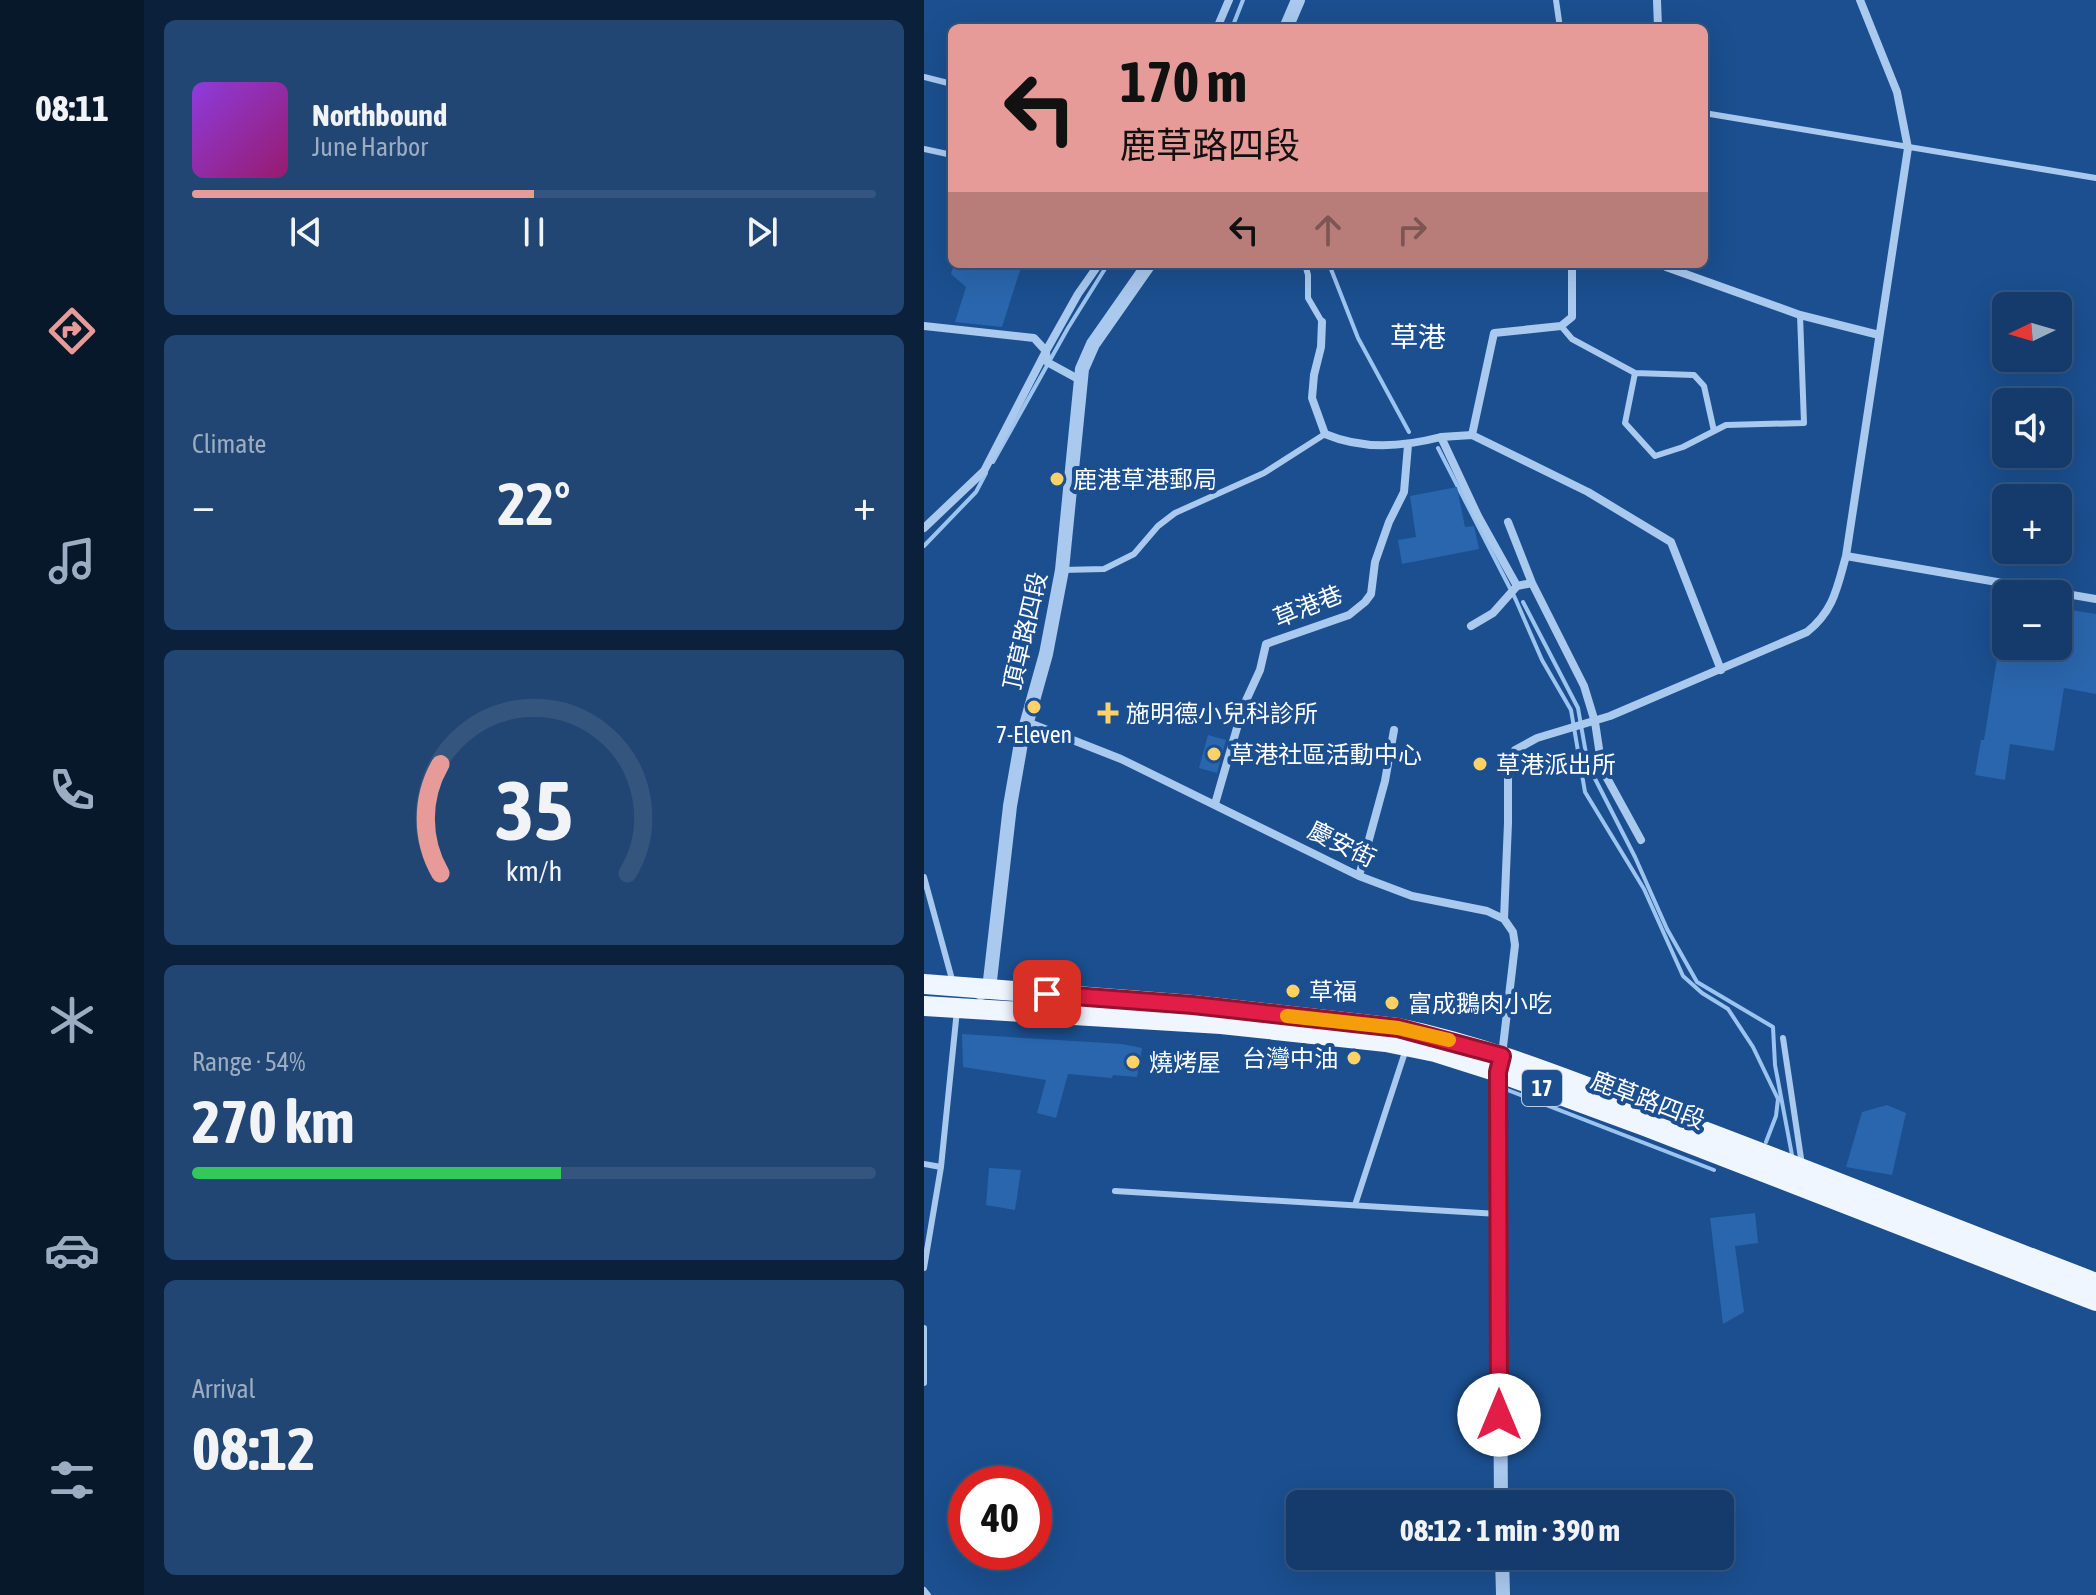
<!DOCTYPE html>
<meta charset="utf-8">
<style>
body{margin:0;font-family:"Asap Condensed","Noto Sans TC",sans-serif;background:#214673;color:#f1f3f6;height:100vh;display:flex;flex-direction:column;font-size:30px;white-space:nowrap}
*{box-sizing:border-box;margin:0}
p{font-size:26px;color:#9dadc1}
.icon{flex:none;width:44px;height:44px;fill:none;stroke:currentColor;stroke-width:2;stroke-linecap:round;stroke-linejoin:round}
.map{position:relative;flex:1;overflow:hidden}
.details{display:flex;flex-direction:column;gap:20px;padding:20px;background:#0b203b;width:780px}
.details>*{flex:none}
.hud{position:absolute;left:24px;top:24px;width:760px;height:244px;border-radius:12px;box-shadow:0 8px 32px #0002,0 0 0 2px #33557e;background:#e69b98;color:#111;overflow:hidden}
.needle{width:52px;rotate:265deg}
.tools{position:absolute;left:1068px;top:292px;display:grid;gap:16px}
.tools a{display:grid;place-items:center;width:80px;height:80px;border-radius:12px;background:#143b6b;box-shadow:0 8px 32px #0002,0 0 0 2px #33557e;font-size:40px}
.speed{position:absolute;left:24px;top:1466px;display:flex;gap:16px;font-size:40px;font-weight:700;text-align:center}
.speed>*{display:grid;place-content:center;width:104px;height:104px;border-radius:50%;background:#143b6b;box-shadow:0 8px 32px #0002,0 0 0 2px #33557e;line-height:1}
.speed .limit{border:12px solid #d22;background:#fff;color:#111}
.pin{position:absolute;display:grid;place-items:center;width:68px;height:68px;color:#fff;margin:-34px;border-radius:16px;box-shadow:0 4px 12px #0006}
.me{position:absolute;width:88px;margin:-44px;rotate:0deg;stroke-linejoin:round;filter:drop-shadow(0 0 6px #0008)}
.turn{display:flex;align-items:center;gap:28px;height:168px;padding:0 40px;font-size:36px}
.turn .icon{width:104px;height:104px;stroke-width:2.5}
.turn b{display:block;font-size:56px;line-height:68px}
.lanes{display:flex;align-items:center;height:76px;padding:0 40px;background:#0003;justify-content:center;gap:40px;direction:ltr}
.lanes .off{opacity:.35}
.big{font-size:60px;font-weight:700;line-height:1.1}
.details .card{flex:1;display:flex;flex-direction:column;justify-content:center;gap:12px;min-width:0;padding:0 28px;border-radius:12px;background:#214673}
.details .dial{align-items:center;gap:0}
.dial svg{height:208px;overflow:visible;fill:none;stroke:#33557e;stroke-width:7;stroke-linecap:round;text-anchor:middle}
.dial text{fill:#f1f3f6;stroke:none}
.song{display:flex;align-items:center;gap:24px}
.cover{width:96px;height:96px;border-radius:12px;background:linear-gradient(135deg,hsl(270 70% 55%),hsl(320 70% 35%))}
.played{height:8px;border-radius:4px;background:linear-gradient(90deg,#e69b98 50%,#33557e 50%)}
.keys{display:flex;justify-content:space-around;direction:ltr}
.heat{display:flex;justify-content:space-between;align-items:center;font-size:44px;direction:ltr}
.charge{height:12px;border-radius:6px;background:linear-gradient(90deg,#34c759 54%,#33557e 0)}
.trip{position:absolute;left:362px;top:1490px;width:448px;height:80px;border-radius:12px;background:#143b6b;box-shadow:0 8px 32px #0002,0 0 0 2px #33557e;font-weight:700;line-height:80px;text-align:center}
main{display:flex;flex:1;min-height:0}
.tab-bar{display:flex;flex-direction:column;width:144px;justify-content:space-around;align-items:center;background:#08182b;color:#9dadc1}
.tab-bar .icon{width:56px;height:56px}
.tab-bar .current{color:#e69b98}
.tab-bar b{font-size:36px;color:#f1f3f6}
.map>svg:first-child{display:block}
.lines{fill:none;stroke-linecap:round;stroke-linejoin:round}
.stream{stroke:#9cc4f0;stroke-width:4}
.building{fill:#2a66ad}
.service{stroke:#a9c9ee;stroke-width:6}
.minor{stroke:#a9c9ee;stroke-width:8}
.tertiary{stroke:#a9c9ee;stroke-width:14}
.primary{stroke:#f0f6ff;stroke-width:20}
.route-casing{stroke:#92132f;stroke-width:20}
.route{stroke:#e11d48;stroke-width:14}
.slow{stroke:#f59e0b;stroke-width:14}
.poi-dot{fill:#ffd166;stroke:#1b4f8f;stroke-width:3}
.labels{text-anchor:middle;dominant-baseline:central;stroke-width:8;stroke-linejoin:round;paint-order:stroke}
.shield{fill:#1b4f8f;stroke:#bbcadd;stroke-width:2}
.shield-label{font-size:22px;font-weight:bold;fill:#fff}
.poi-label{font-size:24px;fill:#fff;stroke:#1b4f8f;text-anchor:start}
.street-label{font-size:24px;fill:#fff;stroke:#1b4f8f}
.quarter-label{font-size:28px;fill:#fff;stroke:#1b4f8f}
</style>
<main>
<nav class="tab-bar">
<b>08:11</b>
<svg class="icon current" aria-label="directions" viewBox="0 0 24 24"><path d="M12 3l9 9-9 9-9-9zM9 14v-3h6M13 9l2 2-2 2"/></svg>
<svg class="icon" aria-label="music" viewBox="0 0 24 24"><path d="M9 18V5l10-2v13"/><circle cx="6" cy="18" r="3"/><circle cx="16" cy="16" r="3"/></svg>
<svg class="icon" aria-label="phone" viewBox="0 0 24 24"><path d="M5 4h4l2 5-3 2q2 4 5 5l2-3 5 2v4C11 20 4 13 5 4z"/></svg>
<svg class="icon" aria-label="climate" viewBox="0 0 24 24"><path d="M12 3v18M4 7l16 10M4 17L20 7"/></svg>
<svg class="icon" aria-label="car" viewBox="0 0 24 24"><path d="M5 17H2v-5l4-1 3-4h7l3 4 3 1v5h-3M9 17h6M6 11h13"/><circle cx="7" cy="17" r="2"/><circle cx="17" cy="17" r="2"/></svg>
<svg class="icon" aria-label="filters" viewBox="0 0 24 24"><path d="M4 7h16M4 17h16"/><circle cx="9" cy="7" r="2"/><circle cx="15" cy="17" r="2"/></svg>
</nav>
<section class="details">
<div class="card">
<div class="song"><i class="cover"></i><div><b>Northbound</b><p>June Harbor</p></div></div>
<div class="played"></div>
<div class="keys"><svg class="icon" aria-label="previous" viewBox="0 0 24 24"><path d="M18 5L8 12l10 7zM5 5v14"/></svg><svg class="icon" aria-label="pause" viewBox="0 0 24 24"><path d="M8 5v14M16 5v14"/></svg><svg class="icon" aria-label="next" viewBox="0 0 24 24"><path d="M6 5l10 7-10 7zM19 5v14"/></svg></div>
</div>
<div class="card"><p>Climate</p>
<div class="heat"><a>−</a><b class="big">22°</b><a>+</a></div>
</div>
<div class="card dial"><svg viewBox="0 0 100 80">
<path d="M14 69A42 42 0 1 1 86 69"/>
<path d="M14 69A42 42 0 0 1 14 27" stroke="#e69b98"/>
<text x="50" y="56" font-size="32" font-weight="700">35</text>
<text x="50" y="72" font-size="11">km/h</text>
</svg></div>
<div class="card"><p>Range · 54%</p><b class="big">270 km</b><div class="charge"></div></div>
<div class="card"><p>Arrival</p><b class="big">08:12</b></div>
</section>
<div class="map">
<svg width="1172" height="1595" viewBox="0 0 1172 1595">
<rect width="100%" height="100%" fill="#1b4f8f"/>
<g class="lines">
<path class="stream" d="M308 28 319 0
M405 264 434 338 485 432
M514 448 591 598 618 660 647 710 661 792 720 889 759 976 778 993 804 1009 829 1047 854 1099 852 1116 842 1142
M69 462 144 328 184 264
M0 546 52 492 62 473
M599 602 654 708 664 765 711 857 743 929 773 982 849 1027 851 1065 868 1155
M581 1128V1089L790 1170"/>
</g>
<path class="building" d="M30 264H98L78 327 31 322 42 287 27 274Z
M533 487 541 527 550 526 555 549 478 564 474 540 492 537 486 496Z
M1134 608 1172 614V694L1140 688 1130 751 1086 744 1081 780 1051 775 1057 740H1060L1075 646H1134Z
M284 735 302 740 293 773 275 768Z
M38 1034 198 1044 218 1048 213 1077 189 1075 188 1078 144 1074 132 1118 113 1113 122 1080 39 1067Z
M963 1105 982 1113 968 1175 922 1167 938 1112Z
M65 1168 97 1170 91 1210 62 1205Z
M831 1213 834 1243 811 1246 820 1312 799 1324 786 1218Z"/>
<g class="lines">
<path class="service" d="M632 0 636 28
M0 77 28 84
M780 113 1172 178
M0 149 28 155
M381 264 384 275V298L398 322
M637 326 648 339 711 373 701 423 731 456 759 447 802 425 880 423 876 315
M711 373 770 375 780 386 790 431
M138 570 180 569 210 554 234 526 251 513 340 473 401 434
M0 877 29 983
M859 1038 878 1165
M0 1164 17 1167
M191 1191 574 1214
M431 1205 482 1049
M0 1268 17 1167 33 1010
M0 1328V1383
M0 1590 4 1595"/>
<path class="minor" d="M733 0 734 28
M293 28 305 0
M741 264 742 267 876 315 955 335
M398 322 397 347 390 375 388 398 401 434C439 450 478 447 517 437L554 516 593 586
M0 326 110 338 122 351 123 362 156 380
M548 435 570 333 637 326 648 317V264
M517 437 548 435 664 492 747 542 797 670
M584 522 608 583 660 686 671 722 678 769 717 840
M0 528 60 471 122 351 154 294 175 264
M922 556 1172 599
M547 626 569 613 593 586 608 583
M103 722 197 759 435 876 488 896 563 911 580 919 589 932 591 945 578 1055
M291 804 319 707 336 670 342 644 425 615 441 602 447 594 451 562 465 522 480 492 484 445
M435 876 461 781 470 730
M580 919 584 823V779L585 765 591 750 613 738 686 716 883 632C910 610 913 588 922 556L984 148 973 92 936 0"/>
<path class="tertiary" d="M362 28 374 0
M57 993 65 989 86 806 97 743 122 654 138 570 158 369 169 344 225 264
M574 1072 577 1504
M578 1556 579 1595"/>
<path class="primary" d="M0 984 269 1005 474 1028C566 1047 652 1083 740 1116 885 1170 1028 1228 1172 1283
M0 1006 297 1024 462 1042 511 1052 574 1072 721 1126 1172 1301"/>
</g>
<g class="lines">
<defs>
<path id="route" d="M123 994 269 1005 474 1028 578 1056 574 1072 575 1415"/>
</defs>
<use href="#route" class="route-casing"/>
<use href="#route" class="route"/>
<path class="slow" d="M363 1016 474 1028 525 1040"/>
</g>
<g class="poi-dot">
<circle cx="133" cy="479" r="8"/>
<circle cx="110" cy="707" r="8"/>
<path d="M180 701h8v8h8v8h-8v8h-8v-8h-8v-8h8z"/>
<circle cx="290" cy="754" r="8"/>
<circle cx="556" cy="764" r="8"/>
<circle cx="369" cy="991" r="8"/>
<circle cx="468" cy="1003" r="8"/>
<circle cx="430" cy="1058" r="8"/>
<circle cx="209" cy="1062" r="8"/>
</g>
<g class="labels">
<rect class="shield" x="598" y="1070" width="40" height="36" rx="6"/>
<g class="shield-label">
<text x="618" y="1088">17</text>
</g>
<g class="poi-label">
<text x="149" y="479">鹿港草港郵局</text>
<text x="202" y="713">施明德小兒科診所</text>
<text x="110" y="734" text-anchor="middle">7-Eleven</text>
<text x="306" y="754">草港社區活動中心</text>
<text x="572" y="764">草港派出所</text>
<text x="385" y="991">草福</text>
<text x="484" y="1003">富成鵝肉小吃</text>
<text x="414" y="1058" text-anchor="end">台灣中油</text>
<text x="225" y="1062">燒烤屋</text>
</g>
<g class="street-label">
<text transform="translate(384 606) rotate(-22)">草港巷</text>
<text transform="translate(101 631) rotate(-77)">頂草路四段</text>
<text transform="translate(418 844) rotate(26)">慶安街</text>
<text transform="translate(724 1100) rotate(21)">鹿草路四段</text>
</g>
<g class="quarter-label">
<text x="494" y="337">草港</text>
</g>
</g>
</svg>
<div class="tools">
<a><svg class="needle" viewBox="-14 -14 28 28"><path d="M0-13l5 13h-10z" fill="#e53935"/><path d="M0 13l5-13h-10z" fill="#9dadc1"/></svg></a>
<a><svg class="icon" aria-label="sound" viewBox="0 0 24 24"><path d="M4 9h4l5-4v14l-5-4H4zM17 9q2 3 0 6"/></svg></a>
<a>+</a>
<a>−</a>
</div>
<div class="speed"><div class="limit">40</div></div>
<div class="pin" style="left:123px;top:994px;background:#d93025"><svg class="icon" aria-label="arrive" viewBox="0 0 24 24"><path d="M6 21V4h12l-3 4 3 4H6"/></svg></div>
<svg class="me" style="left:575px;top:1415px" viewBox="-20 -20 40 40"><circle r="19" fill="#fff"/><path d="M0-13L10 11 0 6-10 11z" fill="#e11d48"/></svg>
<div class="trip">08:12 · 1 min · 390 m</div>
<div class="hud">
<div class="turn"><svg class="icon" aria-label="left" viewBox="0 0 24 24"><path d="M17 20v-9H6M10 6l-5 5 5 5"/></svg><div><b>170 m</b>鹿草路四段</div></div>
<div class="lanes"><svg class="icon" aria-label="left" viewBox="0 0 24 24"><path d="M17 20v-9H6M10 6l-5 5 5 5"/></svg><svg class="icon off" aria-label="ahead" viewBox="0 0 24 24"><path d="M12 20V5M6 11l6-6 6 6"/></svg><svg class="icon off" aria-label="right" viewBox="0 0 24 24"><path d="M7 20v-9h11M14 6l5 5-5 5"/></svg></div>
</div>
</div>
</main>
